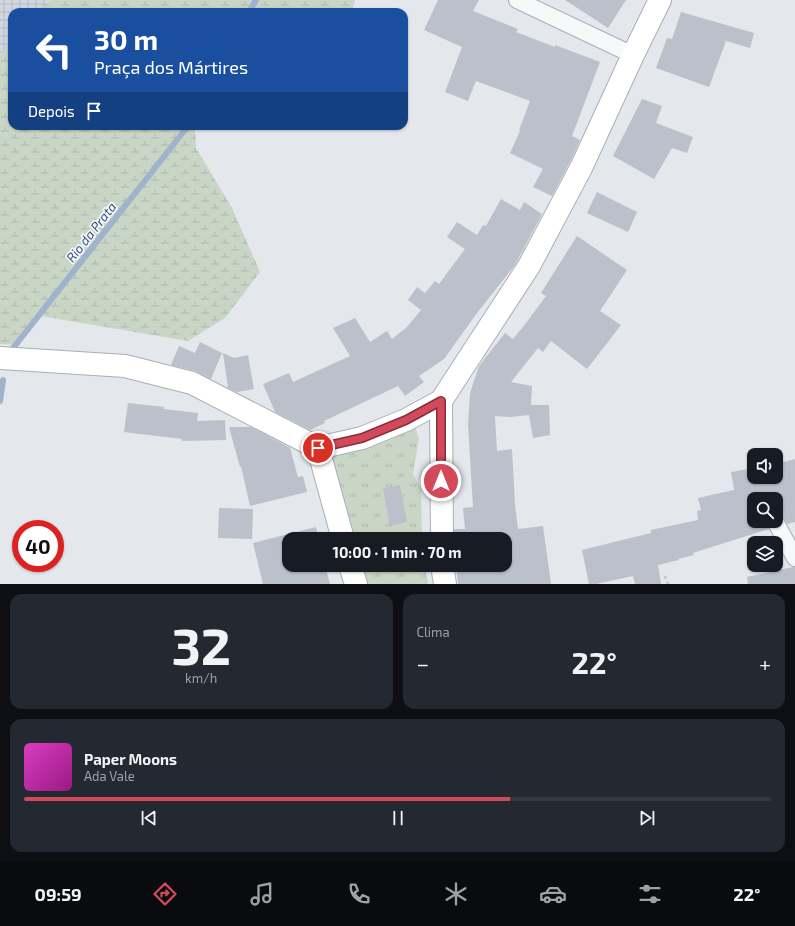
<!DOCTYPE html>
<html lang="pt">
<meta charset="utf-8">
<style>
body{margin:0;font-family:"Exo 2",sans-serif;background:#242831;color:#f1f3f6;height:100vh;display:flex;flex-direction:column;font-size:15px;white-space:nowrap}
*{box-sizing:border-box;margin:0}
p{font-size:13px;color:#9ea1a6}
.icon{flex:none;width:22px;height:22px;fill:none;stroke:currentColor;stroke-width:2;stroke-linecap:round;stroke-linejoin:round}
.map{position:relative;height:584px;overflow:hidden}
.drawer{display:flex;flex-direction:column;gap:10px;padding:10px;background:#0d0f14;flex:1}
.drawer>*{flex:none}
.top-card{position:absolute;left:8px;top:8px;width:400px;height:122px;border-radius:12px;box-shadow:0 1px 3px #0004;background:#1a4fa0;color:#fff;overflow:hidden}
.buttons{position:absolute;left:747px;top:448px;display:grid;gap:8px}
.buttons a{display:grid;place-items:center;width:36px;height:36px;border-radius:8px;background:#171b24;box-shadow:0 1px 3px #0004;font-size:20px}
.speed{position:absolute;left:12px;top:520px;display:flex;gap:8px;font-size:20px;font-weight:700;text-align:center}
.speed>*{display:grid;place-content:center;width:52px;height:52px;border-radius:50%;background:#171b24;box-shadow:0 1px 3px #0004;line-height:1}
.speed .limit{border:6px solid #d22;background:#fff;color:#111}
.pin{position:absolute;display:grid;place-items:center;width:34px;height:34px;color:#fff;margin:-17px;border:2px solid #fff;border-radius:50%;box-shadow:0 1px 4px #0007}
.me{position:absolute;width:44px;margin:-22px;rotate:0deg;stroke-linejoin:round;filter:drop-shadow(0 0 3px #0008)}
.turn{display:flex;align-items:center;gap:14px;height:84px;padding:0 20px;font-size:18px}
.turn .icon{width:52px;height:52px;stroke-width:2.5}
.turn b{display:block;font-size:28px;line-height:34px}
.then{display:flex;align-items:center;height:38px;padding:0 20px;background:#0003;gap:8px;font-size:15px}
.big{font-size:30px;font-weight:700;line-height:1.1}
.drawer .widget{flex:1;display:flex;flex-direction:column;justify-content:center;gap:6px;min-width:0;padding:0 14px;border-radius:12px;background:#242831}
.drawer .dial{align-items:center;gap:0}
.dial b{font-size:52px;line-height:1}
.song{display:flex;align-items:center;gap:12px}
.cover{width:48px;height:48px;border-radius:6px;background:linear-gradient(135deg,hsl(310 70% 55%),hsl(310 70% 35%))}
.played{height:4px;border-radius:2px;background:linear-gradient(90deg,#d1495b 65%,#363941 65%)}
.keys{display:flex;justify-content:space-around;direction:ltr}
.heat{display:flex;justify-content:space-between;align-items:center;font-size:22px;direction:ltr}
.drawer .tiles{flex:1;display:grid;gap:10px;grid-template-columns:1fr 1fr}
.widget:last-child{grid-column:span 2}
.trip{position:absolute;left:282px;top:532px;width:230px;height:40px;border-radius:12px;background:#171b24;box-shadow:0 1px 3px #0004;font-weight:700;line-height:40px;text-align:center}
.menu{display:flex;height:64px;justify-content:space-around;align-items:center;background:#090b0e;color:#9ea1a6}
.menu .icon{width:28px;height:28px}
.menu .current{color:#d1495b}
.menu b{font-size:18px;color:#f1f3f6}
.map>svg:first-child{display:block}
.industrial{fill:url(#industrial-grid)}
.grass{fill:url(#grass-tufts)}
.wetland{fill:url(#wetland-marsh)}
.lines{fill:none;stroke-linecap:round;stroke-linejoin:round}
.stream{stroke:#9fb4cc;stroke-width:6}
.building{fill:#bbc0ca}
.street-casing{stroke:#a9aeb7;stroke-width:18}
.secondary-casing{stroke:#a9aeb7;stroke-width:24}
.path{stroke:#c2c5cb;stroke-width:2.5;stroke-dasharray:3 3;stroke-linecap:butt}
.street{stroke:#f7f8fa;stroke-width:16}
.secondary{stroke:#fff;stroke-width:22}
.route-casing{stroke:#882f3b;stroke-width:10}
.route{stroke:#d1495b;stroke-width:7}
.labels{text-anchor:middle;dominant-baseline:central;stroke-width:3.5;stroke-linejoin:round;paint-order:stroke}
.water-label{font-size:13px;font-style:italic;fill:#34527a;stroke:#f4f6f9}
</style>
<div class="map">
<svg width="795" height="584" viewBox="0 0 795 584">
<defs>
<pattern id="industrial-grid" width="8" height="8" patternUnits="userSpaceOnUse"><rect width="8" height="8" fill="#d2d6de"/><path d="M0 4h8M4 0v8" fill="none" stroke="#b4b8c0"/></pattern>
<pattern id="grass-tufts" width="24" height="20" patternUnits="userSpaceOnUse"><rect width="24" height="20" fill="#c9d6c5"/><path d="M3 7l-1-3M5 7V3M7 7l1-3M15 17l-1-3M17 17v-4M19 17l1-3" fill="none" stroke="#adb8ab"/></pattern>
<pattern id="wetland-marsh" width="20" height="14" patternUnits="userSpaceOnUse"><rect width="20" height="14" fill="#c9d6c5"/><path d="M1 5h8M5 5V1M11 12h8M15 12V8" fill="none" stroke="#adb8ab"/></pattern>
</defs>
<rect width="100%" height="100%" fill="#e4e7ec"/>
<path class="industrial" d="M0 0H53L42 5 37 12H12V41L0 56Z"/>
<path class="grass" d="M412 420 419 438 413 474 421 489 422 539H349L326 450Z
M358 565H425L428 584H365Z"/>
<path class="wetland" d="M53 0H355L352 12H37L42 5Z
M12 41V126H197L195 127 196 148 232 208 260 272 225 318 188 341 35 315 19 345 0 344V56Z"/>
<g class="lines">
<path class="stream" d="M249 12 256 0
M10 352 188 126
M0 401 3 380"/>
</g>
<path class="building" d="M438 0H479L473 11 518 29 516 32 555 47V45L600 62 572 136 580 140 570 162 552 196 533 187 543 169 510 153 520 131 519 130 530 101 476 81 468 101 445 92 462 47 424 30Z
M565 0H626L608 28Z
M681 12 754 33 750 48 726 41 709 87 656 68 667 38 672 39Z
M642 99 662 106 656 123 693 137 687 153 672 148 654 179 613 156Z
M597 192 637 212 628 232 587 213Z
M501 199 520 210 524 202 542 214 515 265 477 313 444 359 419 376 424 382 405 396 398 386 324 421 325 423 310 430 275 412 263 384 289 373 293 382 350 356 333 328 355 318 370 342 387 331 392 339 407 327 421 310 408 300 417 287 425 293 435 281 439 284 465 249 447 237 457 222 477 235 483 225 486 226Z
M577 236 627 270 600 311 621 325 587 369 551 341 543 352 538 348 511 382 532 386 531 405H549L550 435 533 438 529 415 511 417 495 416 497 451 512 449 515 505 518 529 543 526 551 584H458L456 565H505V539H454V529H465L463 508 473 507 468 424 470 393 479 366 505 333 513 339 526 323 546 296 541 293Z
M200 342 222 353 211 379 195 371 171 365 179 346 195 353Z
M223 353 234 358 248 355 254 389 237 392 228 388Z
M128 403 164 407V409L198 413 197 421 225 420 226 440 182 441V439L124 432Z
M229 427H251L290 448 298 477 303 476 307 492 250 506 241 466 240 467Z
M795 459V522L787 524 783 516 780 513 776 512V499H754V521H766L769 529 693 553 694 555 678 559 679 560 658 565 661 584H635L633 576 596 584H589L582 550 651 533V530L698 520 697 511 701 510 698 498 734 490 731 472 754 468V477H776V464Z
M400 485 407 522 390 526 383 488Z
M219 508 253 509 252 539 218 538Z
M316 527 319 539H289V565H325L330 584H263L253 543Z
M793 567H795V584H748L747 577Z"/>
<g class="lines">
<defs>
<path id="street" d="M517 0 633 55
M775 521 795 558"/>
<path id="secondary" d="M0 358 125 366 192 383 318 448
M441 401 442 539
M318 448 362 438 406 420 441 401 529 266 581 168 633 55 660 0
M318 448 343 539
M350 565 356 584
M442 565 445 584"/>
</defs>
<use href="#street" class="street-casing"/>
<use href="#secondary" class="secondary-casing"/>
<path class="path" d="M665 576 668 584"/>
<use href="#street" class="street"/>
<use href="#secondary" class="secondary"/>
</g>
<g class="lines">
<defs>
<path id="route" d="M318 448 362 438 406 420 441 401V481"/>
</defs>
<use href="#route" class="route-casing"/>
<use href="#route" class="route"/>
</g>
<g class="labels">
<g class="water-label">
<text transform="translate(91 232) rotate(-52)">Rio da Prata</text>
</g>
</g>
</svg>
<div class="buttons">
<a><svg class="icon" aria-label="sound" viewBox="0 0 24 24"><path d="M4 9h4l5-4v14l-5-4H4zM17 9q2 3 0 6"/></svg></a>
<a><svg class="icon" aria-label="search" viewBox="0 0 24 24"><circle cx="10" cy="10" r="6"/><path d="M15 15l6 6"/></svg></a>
<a><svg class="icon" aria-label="layers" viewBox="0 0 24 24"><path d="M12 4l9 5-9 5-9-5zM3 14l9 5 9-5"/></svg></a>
</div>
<div class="speed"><div class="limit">40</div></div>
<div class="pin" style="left:318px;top:448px;background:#d93025"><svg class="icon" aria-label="arrive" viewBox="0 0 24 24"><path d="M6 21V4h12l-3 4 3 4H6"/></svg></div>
<svg class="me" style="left:441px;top:481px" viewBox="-20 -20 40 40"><circle r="17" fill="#d1495b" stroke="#fff" stroke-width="3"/><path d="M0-11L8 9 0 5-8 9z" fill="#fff"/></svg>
<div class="trip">10:00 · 1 min · 70 m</div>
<div class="top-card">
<div class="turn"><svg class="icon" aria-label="left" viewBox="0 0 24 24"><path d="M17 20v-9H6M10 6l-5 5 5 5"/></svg><div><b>30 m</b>Praça dos Mártires</div></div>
<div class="then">Depois<svg class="icon" aria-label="arrive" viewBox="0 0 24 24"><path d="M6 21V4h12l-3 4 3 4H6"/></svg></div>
</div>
</div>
<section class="drawer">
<div class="tiles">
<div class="widget dial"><b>32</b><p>km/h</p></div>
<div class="widget"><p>Clima</p>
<div class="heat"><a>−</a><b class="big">22°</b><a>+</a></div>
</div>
<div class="widget">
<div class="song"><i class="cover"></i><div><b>Paper Moons</b><p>Ada Vale</p></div></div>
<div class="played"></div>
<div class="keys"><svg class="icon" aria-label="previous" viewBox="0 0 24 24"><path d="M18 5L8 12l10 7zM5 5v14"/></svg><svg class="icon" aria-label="pause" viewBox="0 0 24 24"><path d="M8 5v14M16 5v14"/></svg><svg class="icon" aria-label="next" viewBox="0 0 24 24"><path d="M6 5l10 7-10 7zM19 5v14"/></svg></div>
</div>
</div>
</section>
<nav class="menu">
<b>09:59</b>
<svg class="icon current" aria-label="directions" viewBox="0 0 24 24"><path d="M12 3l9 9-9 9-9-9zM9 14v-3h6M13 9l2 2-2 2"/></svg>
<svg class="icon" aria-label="music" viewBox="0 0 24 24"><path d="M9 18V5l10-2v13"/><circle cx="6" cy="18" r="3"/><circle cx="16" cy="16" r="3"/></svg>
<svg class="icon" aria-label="phone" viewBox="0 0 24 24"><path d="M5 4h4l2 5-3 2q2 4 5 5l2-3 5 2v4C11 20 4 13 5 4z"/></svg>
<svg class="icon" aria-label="climate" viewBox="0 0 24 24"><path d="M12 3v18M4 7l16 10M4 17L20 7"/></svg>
<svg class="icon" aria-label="car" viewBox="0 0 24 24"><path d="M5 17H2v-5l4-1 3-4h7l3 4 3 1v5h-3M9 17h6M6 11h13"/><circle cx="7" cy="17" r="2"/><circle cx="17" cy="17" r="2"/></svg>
<svg class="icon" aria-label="filters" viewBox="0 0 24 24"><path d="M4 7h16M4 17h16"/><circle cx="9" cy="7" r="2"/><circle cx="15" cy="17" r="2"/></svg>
<b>22°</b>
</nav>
